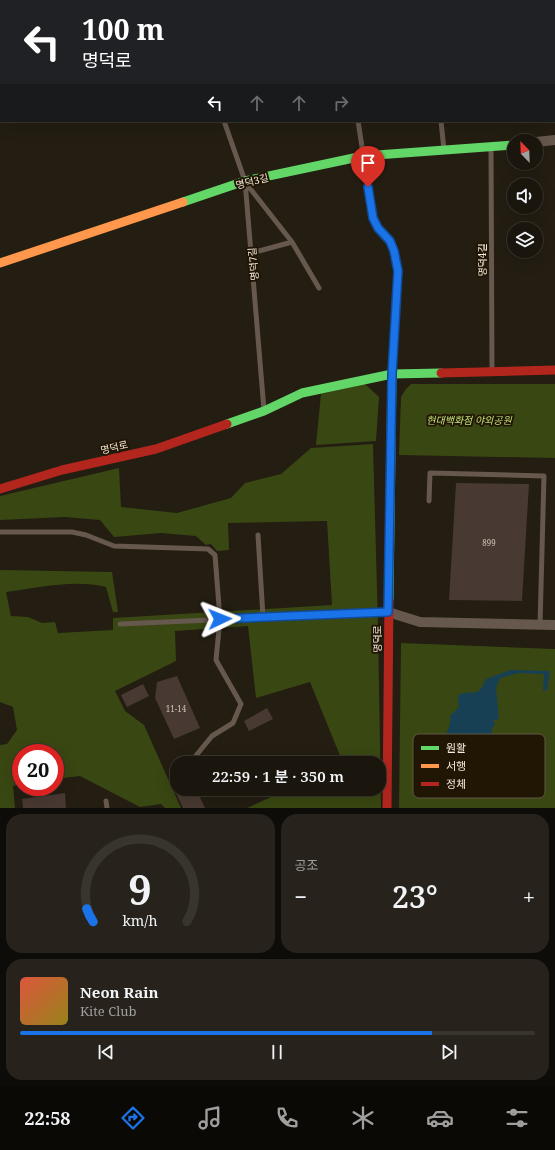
<!DOCTYPE html>
<html lang="ko">
<meta charset="utf-8">
<style>
body{margin:0;font-family:"Noto Serif","Noto Sans KR",serif;background:#27231c;color:#f1f3f6;height:100vh;display:flex;flex-direction:column;font-size:15px;white-space:nowrap}
*{box-sizing:border-box;margin:0}
p{font-size:13px;color:#9f9f9e}
.icon{flex:none;width:22px;height:22px;fill:none;stroke:currentColor;stroke-width:2;stroke-linecap:round;stroke-linejoin:round}
.map{position:relative;height:808px;overflow:hidden}
.sheet{display:flex;flex-direction:column;gap:6px;padding:6px;background:#0e0c08;flex:1}
.sheet>*{flex:none}
.banner{position:absolute;left:0px;top:0px;width:555px;height:122px;box-shadow:0 4px 16px #0002,0 0 0 1px #38352e;background:#202124;color:#fff;overflow:hidden}
.needle{width:26px;rotate:337deg}
.controls{position:absolute;left:507px;top:134px;display:grid;gap:8px}
.controls a{display:grid;place-items:center;width:36px;height:36px;border-radius:50%;background:#1a160e;box-shadow:0 4px 16px #0002,0 0 0 1px #38352e;font-size:20px}
.speed{position:absolute;left:12px;top:744px;display:flex;gap:8px;font-size:20px;font-weight:700;text-align:center}
.speed>*{display:grid;place-content:center;width:52px;height:52px;border-radius:50%;background:#1a160e;box-shadow:0 4px 16px #0002,0 0 0 1px #38352e;line-height:1}
.speed .limit{border:6px solid #d22;background:#fff;color:#111}
.pin{position:absolute;display:grid;place-items:center;width:34px;height:34px;color:#fff;margin:-41px -17px;border-radius:50% 50% 50% 0;rotate:-45deg;box-shadow:0 0 4px #0007}
.pin .icon{rotate:45deg}
.me{position:absolute;width:44px;margin:-22px;rotate:88deg;stroke-linejoin:round;filter:drop-shadow(0 0 3px #0008)}
.turn{display:flex;align-items:center;gap:14px;height:84px;padding:0 16px;font-size:18px}
.turn .icon{width:52px;height:52px;stroke-width:2.5}
.turn b{display:block;font-size:28px;line-height:34px}
.lanes{display:flex;align-items:center;height:38px;padding:0 16px;background:#0003;justify-content:center;gap:20px;direction:ltr}
.lanes .off{opacity:.35}
.big{font-size:30px;font-weight:600;line-height:1.1}
.sheet .card{flex:1;display:flex;flex-direction:column;justify-content:center;gap:6px;min-width:0;padding:0 14px;border-radius:16px;background:#27231c}
.sheet .dial{align-items:center;gap:0}
.dial svg{height:104px;overflow:visible;fill:none;stroke:#38352e;stroke-width:7;stroke-linecap:round;text-anchor:middle}
.dial text{fill:#f1f3f6;stroke:none}
.song{display:flex;align-items:center;gap:12px}
.cover{width:48px;height:48px;border-radius:6px;background:linear-gradient(135deg,hsl(10 70% 55%),hsl(50 70% 35%))}
.played{height:4px;border-radius:2px;background:linear-gradient(90deg,#1a73e8 80%,#38352e 80%)}
.keys{display:flex;justify-content:space-around;direction:ltr}
.heat{display:flex;justify-content:space-between;align-items:center;font-size:22px;direction:ltr}
.sheet .tiles{flex:1;display:grid;gap:6px;grid-template-columns:1fr 1fr}
.card:last-child{grid-column:span 2}
.trip{position:absolute;left:170px;top:756px;width:216px;height:40px;border-radius:16px;background:#1a160e;box-shadow:0 4px 16px #0002,0 0 0 1px #38352e;font-weight:600;line-height:40px;text-align:center}
.tabs{display:flex;height:64px;justify-content:space-around;align-items:center;background:#0a0906;color:#9f9f9e}
.tabs .icon{width:28px;height:28px}
.tabs .active{color:#1a73e8}
.tabs b{font-size:18px;color:#f1f3f6}
.map>svg:first-child{display:block}
.green{fill:#394712}
.water{fill:#184054}
.building{fill:#483932}
.lines{fill:none;stroke-linecap:round;stroke-linejoin:round}
.lane{stroke:#66584d;stroke-width:5}
.street{stroke:#66584d;stroke-width:10}
.fast{stroke:#63d668;stroke-width:9}
.slow{stroke:#ff974d;stroke-width:9}
.jam{stroke:#b3261e;stroke-width:9}
.route-casing{stroke:#114b97;stroke-width:10}
.route{stroke:#1a73e8;stroke-width:7}
.labels{text-anchor:middle;dominant-baseline:central;stroke-width:4;stroke-linejoin:round;paint-order:stroke}
.number-label{font-size:8px;fill:#cac0b5}
.street-label{font-size:10px;fill:#f5ede1;stroke:#211503}
.park-label{font-size:10px;font-style:italic;fill:#bfe17b;stroke:#211503}
.key{fill:#211503;stroke:#615646;stroke-width:1}
.key-label{font-size:11px;fill:#f5ede1}
</style>
<div class="map">
<svg width="555" height="808" viewBox="0 0 555 808">
<rect width="100%" height="100%" fill="#231d12"/>
<path class="green" d="M365 384 379 397 376 441 316 445 321 394Z
M411 384H555V458L399 455 401 397 406 389Z
M373 444 378 626 381 808H247L289 789H379V763H343L310 682 256 698 248 626 175 631 176 661 115 691 125 711 144 725 181 808H165L161 804 140 807 80 776 55 779V753H21V784L13 786 15 808H0V745L7 744 17 730 13 707 0 702V570L112 572 118 612H113L106 587C74 579 38 588 6 592L11 616 28 617 42 623 55 622 58 633 113 630V618L332 605 327 521 228 523 229 550 217 551 211 544 206 545 196 536 161 533 114 537 100 520 65 517 0 520V496L119 468 121 507 177 513 231 498 245 483 281 474 311 448Z
M401 643 555 649V808H399Z"/>
<path class="water" d="M511 670 550 671 547 690 543 691 544 674 518 673 500 678 496 688 499 719 494 720 495 726 492 727V736H489L487 744 491 745V750L458 753 457 749 444 740 450 724V716L459 707 458 696C471 687 477 701 486 679Z"/>
<path class="building" d="M456 483 529 484 522 601 449 600Z
M177 676 200 728 174 739 155 698 157 682Z
M143 684 149 696 127 707 121 695Z
M267 708 273 719 249 731 244 721Z
M174 789H196L205 808H183Z
M65 793 66 808H23L22 799Z"/>
<g class="lines">
<path class="lane" d="M334 0V1
M419 0V1
M224 121 245 181 264 410
M358 121 373 218 378 228 390 241 394 251 398 271 392 373
M441 121 444 150
M491 148 492 370
M245 182 292 242 319 288
M252 253 292 242
M429 501 430 473 544 476 540 625
M0 532H72L86 535 114 546 208 549 215 555 220 619 216 660 241 704 233 723 212 736 194 758
M258 535 263 617
M120 624 388 612
M106 801 107 808"/>
<path class="street" d="M183 0V1
M0 115 1 114
M536 142 555 140
M388 612 420 622 555 625"/>
<path class="fast" d="M554 50 555 53
M183 202 245 181 363 156 514 145
M227 424 264 411 302 393 392 374 441 373
M389 599 392 374"/>
<path class="slow" d="M538 0V1
M0 263 183 202"/>
<path class="jam" d="M441 373 555 370
M0 489 62 470 156 449 227 424
M387 808 389 599"/>
</g>
<g class="lines">
<defs>
<path id="route" d="M220 619 388 612 392 374 398 271 394 251 390 241 378 228 373 218 368 187"/>
</defs>
<use href="#route" class="route-casing"/>
<use href="#route" class="route"/>
</g>
<g class="labels">
<g class="number-label">
<text x="489" y="542">899</text>
<text x="176" y="708">11-14</text>
</g>
<g class="street-label">
<text transform="translate(252 181) rotate(-14)">명덕3길</text>
<text transform="translate(482 260) rotate(-90)">명덕4길</text>
<text transform="translate(253 264) rotate(-95)">명덕7길</text>
<text transform="translate(114 447) rotate(-13)">명덕로</text>
<text transform="translate(377 639) rotate(-90)">명덕로</text>
</g>
<g class="park-label">
<text x="469" y="420">현대백화점 야외공원</text>
</g>
</g>
<rect x="413" y="734" width="132" height="64" rx="6" class="key"/>
<rect x="421" y="746" width="18" height="4" fill="#63d668"/>
<rect x="421" y="764" width="18" height="4" fill="#ff974d"/>
<rect x="421" y="782" width="18" height="4" fill="#b3261e"/>
<g class="key-label">
<text x="446" y="752">원활</text>
<text x="446" y="770">서행</text>
<text x="446" y="788">정체</text>
</g>
</svg>
<div class="controls">
<a><svg class="needle" viewBox="-14 -14 28 28"><path d="M0-13l5 13h-10z" fill="#e53935"/><path d="M0 13l5-13h-10z" fill="#9f9f9e"/></svg></a>
<a><svg class="icon" aria-label="sound" viewBox="0 0 24 24"><path d="M4 9h4l5-4v14l-5-4H4zM17 9q2 3 0 6"/></svg></a>
<a><svg class="icon" aria-label="layers" viewBox="0 0 24 24"><path d="M12 4l9 5-9 5-9-5zM3 14l9 5 9-5"/></svg></a>
</div>
<div class="speed"><div class="limit">20</div></div>
<div class="pin" style="left:368px;top:187px;background:#d93025"><svg class="icon" aria-label="arrive" viewBox="0 0 24 24"><path d="M6 21V4h12l-3 4 3 4H6"/></svg></div>
<svg class="me" style="left:220px;top:619px" viewBox="-20 -20 40 40"><path d="M0-17L14 15 0 8-14 15z" fill="#1a73e8" stroke="#fff" stroke-width="4"/></svg>
<div class="trip">22:59 · 1 분 · 350 m</div>
<div class="banner">
<div class="turn"><svg class="icon" aria-label="left" viewBox="0 0 24 24"><path d="M17 20v-9H6M10 6l-5 5 5 5"/></svg><div><b>100 m</b>명덕로</div></div>
<div class="lanes"><svg class="icon" aria-label="left" viewBox="0 0 24 24"><path d="M17 20v-9H6M10 6l-5 5 5 5"/></svg><svg class="icon off" aria-label="ahead" viewBox="0 0 24 24"><path d="M12 20V5M6 11l6-6 6 6"/></svg><svg class="icon off" aria-label="ahead" viewBox="0 0 24 24"><path d="M12 20V5M6 11l6-6 6 6"/></svg><svg class="icon off" aria-label="right" viewBox="0 0 24 24"><path d="M7 20v-9h11M14 6l5 5-5 5"/></svg></div>
</div>
</div>
<section class="sheet">
<div class="tiles">
<div class="card dial"><svg viewBox="0 0 100 80">
<path d="M14 69A42 42 0 1 1 86 69"/>
<path d="M14 69A42 42 0 0 1 9 59" stroke="#1a73e8"/>
<text x="50" y="56" font-size="32" font-weight="700">9</text>
<text x="50" y="72" font-size="11">km/h</text>
</svg></div>
<div class="card"><p>공조</p>
<div class="heat"><a>−</a><b class="big">23°</b><a>+</a></div>
</div>
<div class="card">
<div class="song"><i class="cover"></i><div><b>Neon Rain</b><p>Kite Club</p></div></div>
<div class="played"></div>
<div class="keys"><svg class="icon" aria-label="previous" viewBox="0 0 24 24"><path d="M18 5L8 12l10 7zM5 5v14"/></svg><svg class="icon" aria-label="pause" viewBox="0 0 24 24"><path d="M8 5v14M16 5v14"/></svg><svg class="icon" aria-label="next" viewBox="0 0 24 24"><path d="M6 5l10 7-10 7zM19 5v14"/></svg></div>
</div>
</div>
</section>
<nav class="tabs">
<b>22:58</b>
<svg class="icon active" aria-label="directions" viewBox="0 0 24 24"><path d="M12 3l9 9-9 9-9-9zM9 14v-3h6M13 9l2 2-2 2"/></svg>
<svg class="icon" aria-label="music" viewBox="0 0 24 24"><path d="M9 18V5l10-2v13"/><circle cx="6" cy="18" r="3"/><circle cx="16" cy="16" r="3"/></svg>
<svg class="icon" aria-label="phone" viewBox="0 0 24 24"><path d="M5 4h4l2 5-3 2q2 4 5 5l2-3 5 2v4C11 20 4 13 5 4z"/></svg>
<svg class="icon" aria-label="climate" viewBox="0 0 24 24"><path d="M12 3v18M4 7l16 10M4 17L20 7"/></svg>
<svg class="icon" aria-label="car" viewBox="0 0 24 24"><path d="M5 17H2v-5l4-1 3-4h7l3 4 3 1v5h-3M9 17h6M6 11h13"/><circle cx="7" cy="17" r="2"/><circle cx="17" cy="17" r="2"/></svg>
<svg class="icon" aria-label="filters" viewBox="0 0 24 24"><path d="M4 7h16M4 17h16"/><circle cx="9" cy="7" r="2"/><circle cx="15" cy="17" r="2"/></svg>
</nav>
